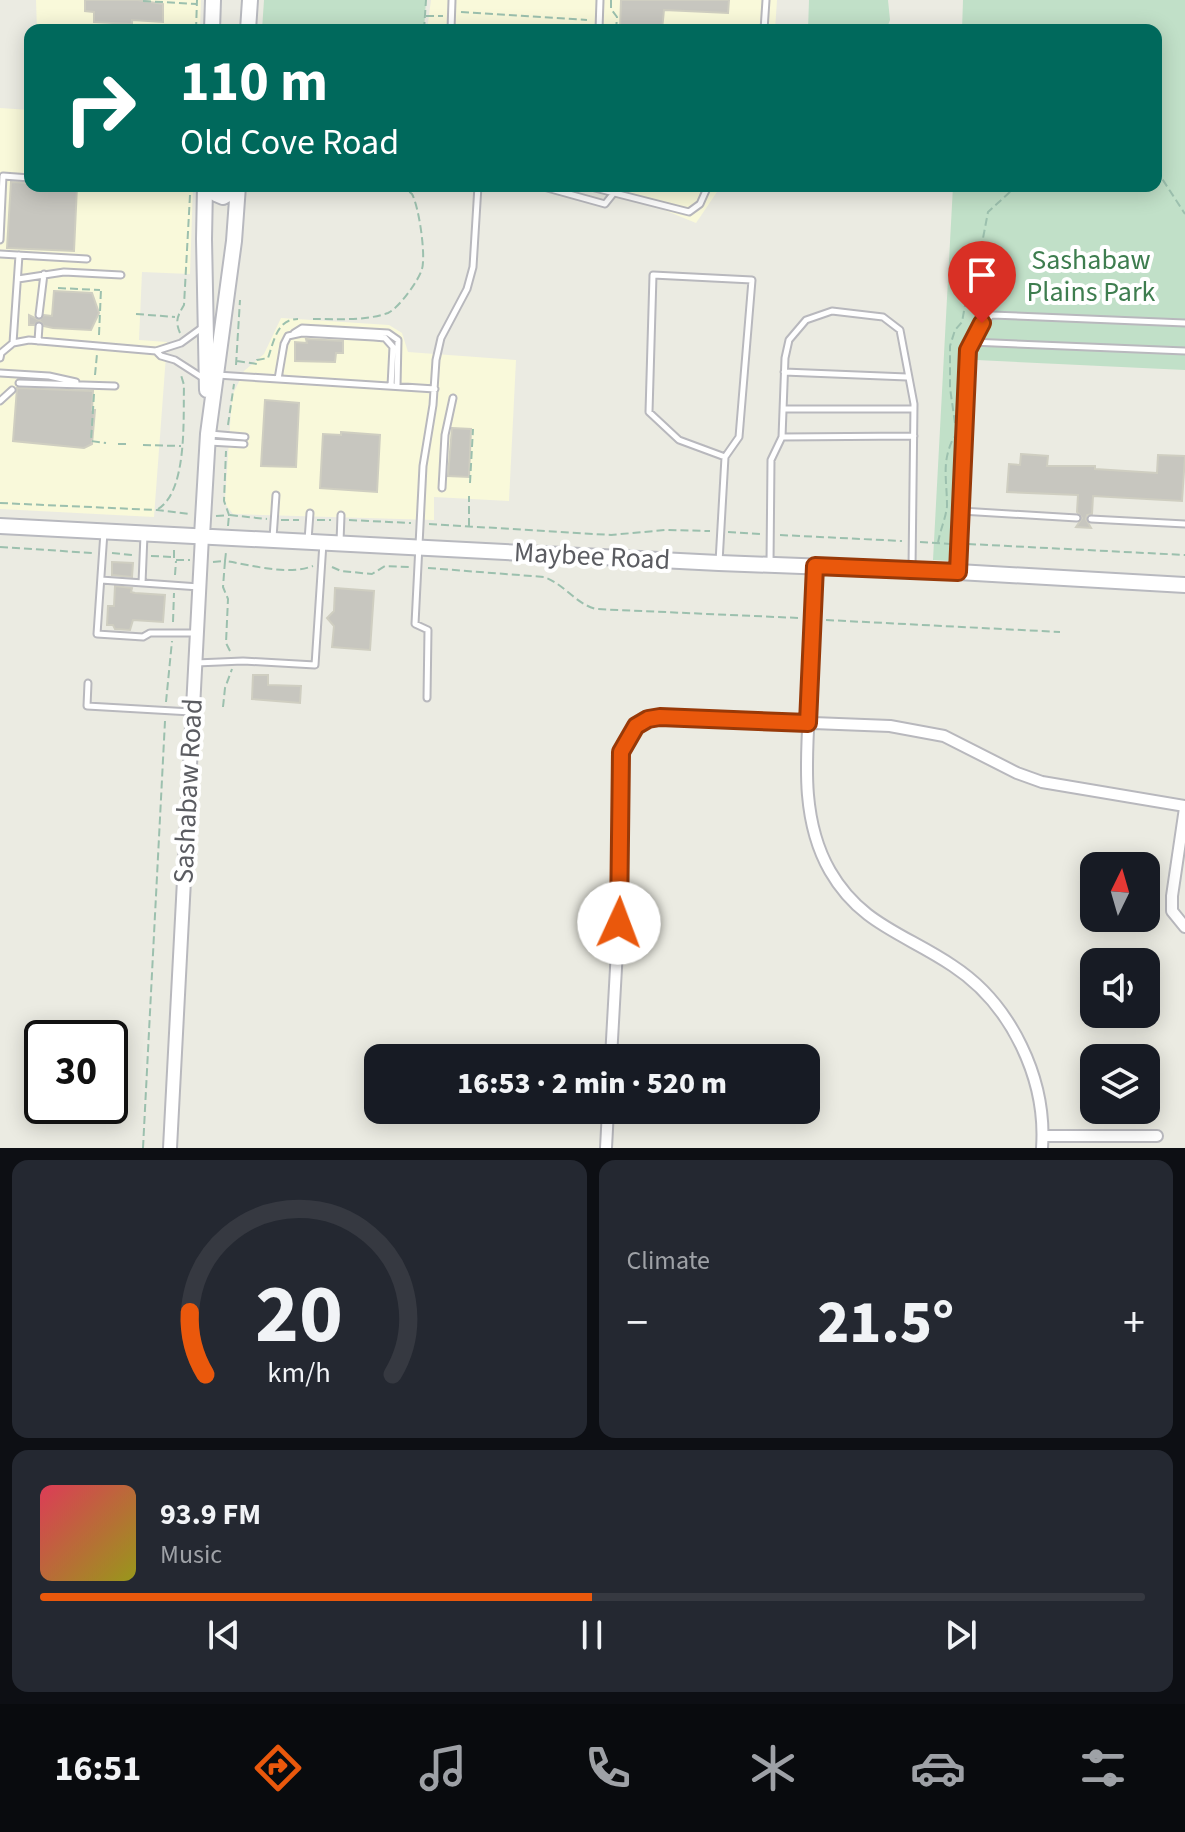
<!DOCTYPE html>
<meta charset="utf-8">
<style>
body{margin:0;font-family:"Source Sans 3",sans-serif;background:#242831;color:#f1f3f6;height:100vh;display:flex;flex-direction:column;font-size:30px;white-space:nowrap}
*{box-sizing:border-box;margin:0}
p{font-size:26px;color:#9ea1a6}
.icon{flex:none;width:44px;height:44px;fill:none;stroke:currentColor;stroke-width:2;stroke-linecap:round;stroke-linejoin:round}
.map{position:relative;height:1148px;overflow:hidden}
.panel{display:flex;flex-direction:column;gap:12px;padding:12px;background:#0d0f14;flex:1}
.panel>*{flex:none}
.hud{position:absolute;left:24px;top:24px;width:1138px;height:168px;border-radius:16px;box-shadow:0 4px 20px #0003;background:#00695c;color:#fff;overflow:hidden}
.needle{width:52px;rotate:5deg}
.tools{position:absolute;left:1080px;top:852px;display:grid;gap:16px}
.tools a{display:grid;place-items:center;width:80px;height:80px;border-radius:16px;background:#171b24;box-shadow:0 4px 20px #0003;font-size:40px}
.speed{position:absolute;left:24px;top:1020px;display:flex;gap:16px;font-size:40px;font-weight:700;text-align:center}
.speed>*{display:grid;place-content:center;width:104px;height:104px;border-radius:50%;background:#171b24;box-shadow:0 4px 20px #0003;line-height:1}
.speed .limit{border:4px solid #111;border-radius:12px;background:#fff;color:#111}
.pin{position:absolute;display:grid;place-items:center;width:68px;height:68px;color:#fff;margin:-82px -34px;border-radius:50% 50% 50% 0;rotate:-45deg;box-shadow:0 0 8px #0007}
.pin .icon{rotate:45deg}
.me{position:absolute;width:88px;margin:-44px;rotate:2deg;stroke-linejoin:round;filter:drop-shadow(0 0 6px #0008)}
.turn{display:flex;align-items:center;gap:28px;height:168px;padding:0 24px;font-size:36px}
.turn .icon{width:104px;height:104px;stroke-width:2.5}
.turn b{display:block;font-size:56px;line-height:68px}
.big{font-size:60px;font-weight:800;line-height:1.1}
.panel .card{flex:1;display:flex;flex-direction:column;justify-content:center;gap:12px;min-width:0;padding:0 28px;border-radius:16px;background:#242831}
.panel .dial{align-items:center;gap:0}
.dial svg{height:208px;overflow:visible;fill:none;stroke:#363941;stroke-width:7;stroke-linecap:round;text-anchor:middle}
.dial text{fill:#f1f3f6;stroke:none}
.song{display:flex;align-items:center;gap:24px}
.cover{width:96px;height:96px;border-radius:12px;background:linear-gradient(135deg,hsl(350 70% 55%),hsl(60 70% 35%))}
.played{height:8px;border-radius:4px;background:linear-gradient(90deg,#ea580c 50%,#363941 50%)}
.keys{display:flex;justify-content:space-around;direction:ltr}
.heat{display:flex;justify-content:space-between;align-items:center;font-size:44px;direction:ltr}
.panel .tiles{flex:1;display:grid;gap:12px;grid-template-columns:1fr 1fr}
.card:last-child{grid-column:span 2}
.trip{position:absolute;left:364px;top:1044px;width:456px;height:80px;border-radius:16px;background:#171b24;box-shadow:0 4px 20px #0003;font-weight:800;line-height:80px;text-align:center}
.menu{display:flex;height:128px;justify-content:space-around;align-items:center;background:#090b0e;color:#9ea1a6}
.menu .icon{width:56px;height:56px}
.menu .selected{color:#ea580c}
.menu b{font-size:36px;color:#f1f3f6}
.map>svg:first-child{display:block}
.commercial{fill:#f9f9da}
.green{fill:#c1e0c8}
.building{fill:#c7c6bf;stroke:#cfcec1;stroke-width:2}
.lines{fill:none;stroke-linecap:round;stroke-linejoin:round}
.service-casing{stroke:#b8b8bd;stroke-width:9}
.minor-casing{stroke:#b8b8bd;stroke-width:14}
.tertiary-casing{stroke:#b8b8bd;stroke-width:16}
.secondary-casing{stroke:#b8b9bf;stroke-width:18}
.path{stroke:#9cc0ae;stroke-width:2;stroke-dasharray:8 4;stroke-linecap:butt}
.service{stroke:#fff;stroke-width:5}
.minor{stroke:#fff;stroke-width:10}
.tertiary{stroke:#fff;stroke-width:12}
.secondary{stroke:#fff;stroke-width:14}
.route-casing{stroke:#983908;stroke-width:20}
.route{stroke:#ea580c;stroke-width:14}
.labels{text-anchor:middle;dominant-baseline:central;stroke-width:8;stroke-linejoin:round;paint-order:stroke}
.park-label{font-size:28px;fill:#3e7d4f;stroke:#fff}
.street-label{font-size:28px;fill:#5b5c61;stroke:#fff}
</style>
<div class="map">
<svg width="1185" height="1148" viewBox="0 0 1185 1148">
<rect width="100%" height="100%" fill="#ebebe2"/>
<path class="commercial" d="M36 0H201L200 30H37Z
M431 0H777L775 30H427Z
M0 108 30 110V186H193L190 274 142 272 139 340 167 342 154 517 0 509Z
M605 186H721L696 223Z
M281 318 389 325 402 333 408 352 516 360 509 501 434 497V520L233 514 226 505 225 499 232 396 244 371 264 354Z"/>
<path class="green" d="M264 0H426L424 30H262Z
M809 0H888L890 20 886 30H808Z
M963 0H1185V370L977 360 966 562 933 560 953 186H1156V30H962Z"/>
<path class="building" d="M85 0H138L163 4V22L132 20V24L94 22V12L85 11Z
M621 0H729L728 13 664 10 662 30H620Z
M11 182 30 183V186H77L74 251 7 248Z
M54 291 92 293 99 313 91 330 53 328 44 326 40 321 34 325H29V315L39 320 44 315 52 316Z
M306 339 343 341V353H336L335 362 295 361V342L307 343Z
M17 388 93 391 92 410H95L92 444 84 448 13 441Z
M265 400 299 403 296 467 261 466Z
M452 428 471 429 469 477 448 476Z
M341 432 380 435 377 492 320 488 323 434 341 435Z
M1021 454 1048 456 1047 466H1095V469L1157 473 1158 455 1185 456 1182 501 1093 496 1092 514 1087 515 1086 519 1091 528 1076 527 1082 518 1077 512 1078 495 1007 492 1009 464 1020 465Z
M112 562 133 563 132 577 112 575Z
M115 586 132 588 131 592 135 593 165 595 163 622 133 620 130 630 115 629 113 625H107L108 606H114Z
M335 588 374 591 370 650 332 647 334 626 327 618 334 611Z
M253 675H268V685L301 686 300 703 252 699Z"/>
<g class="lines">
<defs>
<path id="service" d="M451 30 452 0
M599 30 600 0
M764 30 766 0
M152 186 203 187
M540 186 605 204 613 194
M587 186 689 212 700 204 708 186
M0 240 3 176 30 178
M0 254 87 259
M18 279 64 272 121 275
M39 315 44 274
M294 333 302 328 388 333 398 340 397 386
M38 341 39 326
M971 342 1185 351
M13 343 19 255
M156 351 161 356 175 360 203 378
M0 358 1 353 13 343 29 340 156 351 181 343 203 327
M784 372 907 377
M0 373 49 376 76 382
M217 375 435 389
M278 379 284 344 288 336 302 333 374 337 385 338 393 347 391 386
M19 383 115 386
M0 401 12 390
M783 409H914
M210 434 245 437
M782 437 914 436
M209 442 244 444
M442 488 445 435 453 398
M961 511 1077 518
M1091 519 1185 524
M104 532 97 634 143 637 150 633H196
M273 538 276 495
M308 540 310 513
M340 542 341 515
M719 562 725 457 679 440 649 412 653 275 752 280 739 437 725 457
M770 564 771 460 782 437 785 358 789 340 806 320 832 311 883 317 900 330 914 404 912 569
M958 571 968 350 982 323 992 315 1185 323
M101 580 199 587
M142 583 144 535
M196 663 243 661 315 665 323 543
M88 683 87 706 191 712
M427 698 428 630 415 624 423 466 433 405 436 360 441 338 467 289 473 267 478 186"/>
<path id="minor" d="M815 566C813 609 811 651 810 693 807 753 799 817 830 871 861 925 906 934 953 966 1011 1004 1047 1079 1042 1148
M1185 808 1172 896V911L1185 927
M611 1058 620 896 621 752 636 726 648 719 660 717 890 726 944 736 1017 773 1042 782 1185 806
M1043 1136H1157
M606 1148 608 1110"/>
<path id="tertiary" d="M170 1148 202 536"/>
<path id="secondary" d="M212 30 213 0
M248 30 250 0
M205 186 204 239 207 390
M211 186 216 194 223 197 238 188
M0 526 719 563 958 572 1185 585
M202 536 208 434 234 241 238 186"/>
</defs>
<use href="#service" class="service-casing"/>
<use href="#minor" class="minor-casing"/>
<use href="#tertiary" class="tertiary-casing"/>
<use href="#secondary" class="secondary-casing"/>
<path class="path" d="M611 0V9L617 17 616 30
M143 1 197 4
M461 12 587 20
M426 16H443
M196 30 197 0
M424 30 426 0
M1156 157 1159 174 1185 214
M58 288 100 290
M136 314 175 317
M313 319C336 319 366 321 388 313 399 308 419 280 422 269 426 255 419 207 412 194 409 191 405 189 402 186
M180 333C175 321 177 317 184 305L190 195
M99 335 101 289
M237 361 257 364V360L268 358C274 341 277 319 298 319
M236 365 240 300
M95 375 97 354
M94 394 91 441 106 443
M955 423 950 388V346L955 330 962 322 968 289 980 254 988 212 1011 191 1052 186
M228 425 234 384
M118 444H130
M143 445 181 446
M470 483 473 429
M0 503 157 510 190 514
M158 509C188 491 183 416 184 385L181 375
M216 516 229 515 224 501 226 451
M281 520H299
M317 520H331
M349 520 411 523
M429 524 611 535 665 530 710 531
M228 526 229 515 267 519
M469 526V496
M728 532 762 534
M780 535 902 541
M920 542 950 544
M938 543C940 530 946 518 947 506 947 479 941 462 954 437
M968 544 1185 555
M0 547 93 553
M174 550V560H190
M112 553 133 555
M151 556 173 557
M213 562 225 561 226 552
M332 567 341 571 372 574 385 566 410 567
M428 568 544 577C564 584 576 604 596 609L799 618
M175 575 176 561
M826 620 1060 632
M173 622 174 593
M230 651 226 643 228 599 223 587 225 561C253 565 286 576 313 566
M166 702 172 641
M223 707 225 688 232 669
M143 1148 165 721"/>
<use href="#service" class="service"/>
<use href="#minor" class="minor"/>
<use href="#tertiary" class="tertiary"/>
<use href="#secondary" class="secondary"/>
</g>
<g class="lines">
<defs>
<path id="route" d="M619 923 621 752 636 726 648 719 660 717 808 723 815 566 958 572 968 350 982 323"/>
</defs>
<use href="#route" class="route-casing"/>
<use href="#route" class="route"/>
</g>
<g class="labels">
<g class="park-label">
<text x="1091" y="260">Sashabaw<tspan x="1091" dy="32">Plains Park</tspan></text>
</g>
<g class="street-label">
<text transform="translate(592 556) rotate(3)">Maybee Road</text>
<text transform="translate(188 791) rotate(-87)">Sashabaw Road</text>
</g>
</g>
</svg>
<div class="tools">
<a><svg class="needle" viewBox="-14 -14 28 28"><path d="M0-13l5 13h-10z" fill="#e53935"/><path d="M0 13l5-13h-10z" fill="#9ea1a6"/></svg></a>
<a><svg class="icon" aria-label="sound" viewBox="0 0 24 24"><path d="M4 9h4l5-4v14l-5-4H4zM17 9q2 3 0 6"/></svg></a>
<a><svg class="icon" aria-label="layers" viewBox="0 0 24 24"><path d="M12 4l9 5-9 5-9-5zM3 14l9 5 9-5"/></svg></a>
</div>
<div class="speed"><div class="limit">30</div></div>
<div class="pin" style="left:982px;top:323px;background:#d93025"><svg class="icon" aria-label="arrive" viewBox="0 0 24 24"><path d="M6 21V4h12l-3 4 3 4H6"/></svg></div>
<svg class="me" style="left:619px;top:923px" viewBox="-20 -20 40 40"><circle r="19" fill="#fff"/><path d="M0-13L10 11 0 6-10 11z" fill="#ea580c"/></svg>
<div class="trip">16:53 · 2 min · 520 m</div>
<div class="hud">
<div class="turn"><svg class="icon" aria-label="right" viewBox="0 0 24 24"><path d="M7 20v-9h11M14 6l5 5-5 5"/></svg><div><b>110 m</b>Old Cove Road</div></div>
</div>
</div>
<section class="panel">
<div class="tiles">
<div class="card dial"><svg viewBox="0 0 100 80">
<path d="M14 69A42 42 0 1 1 86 69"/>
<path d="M14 69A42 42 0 0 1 8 45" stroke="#ea580c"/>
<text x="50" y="56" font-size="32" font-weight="700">20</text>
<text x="50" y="72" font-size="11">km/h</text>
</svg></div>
<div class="card"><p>Climate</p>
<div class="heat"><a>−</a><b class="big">21.5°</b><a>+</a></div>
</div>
<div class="card">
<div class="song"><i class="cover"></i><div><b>93.9 FM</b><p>Music</p></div></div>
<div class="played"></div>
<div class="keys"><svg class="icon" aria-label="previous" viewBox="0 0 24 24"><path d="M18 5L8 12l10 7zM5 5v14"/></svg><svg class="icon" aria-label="pause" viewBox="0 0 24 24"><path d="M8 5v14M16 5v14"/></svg><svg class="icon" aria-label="next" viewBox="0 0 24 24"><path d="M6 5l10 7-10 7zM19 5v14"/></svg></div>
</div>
</div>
</section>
<nav class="menu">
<b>16:51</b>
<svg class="icon selected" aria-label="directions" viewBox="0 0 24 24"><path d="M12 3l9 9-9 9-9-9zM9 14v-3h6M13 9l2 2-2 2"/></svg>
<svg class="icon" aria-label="music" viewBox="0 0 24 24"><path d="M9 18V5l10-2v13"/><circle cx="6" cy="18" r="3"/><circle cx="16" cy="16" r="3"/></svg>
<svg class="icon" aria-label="phone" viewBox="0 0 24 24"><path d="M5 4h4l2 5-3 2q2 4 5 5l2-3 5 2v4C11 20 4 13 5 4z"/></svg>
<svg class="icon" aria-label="climate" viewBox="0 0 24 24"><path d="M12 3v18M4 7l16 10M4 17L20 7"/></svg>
<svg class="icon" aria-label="car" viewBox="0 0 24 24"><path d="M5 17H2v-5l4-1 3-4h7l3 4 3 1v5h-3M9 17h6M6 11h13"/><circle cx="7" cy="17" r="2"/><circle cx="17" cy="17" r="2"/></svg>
<svg class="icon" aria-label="filters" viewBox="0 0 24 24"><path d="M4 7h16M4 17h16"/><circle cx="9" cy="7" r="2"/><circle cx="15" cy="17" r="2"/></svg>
</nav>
